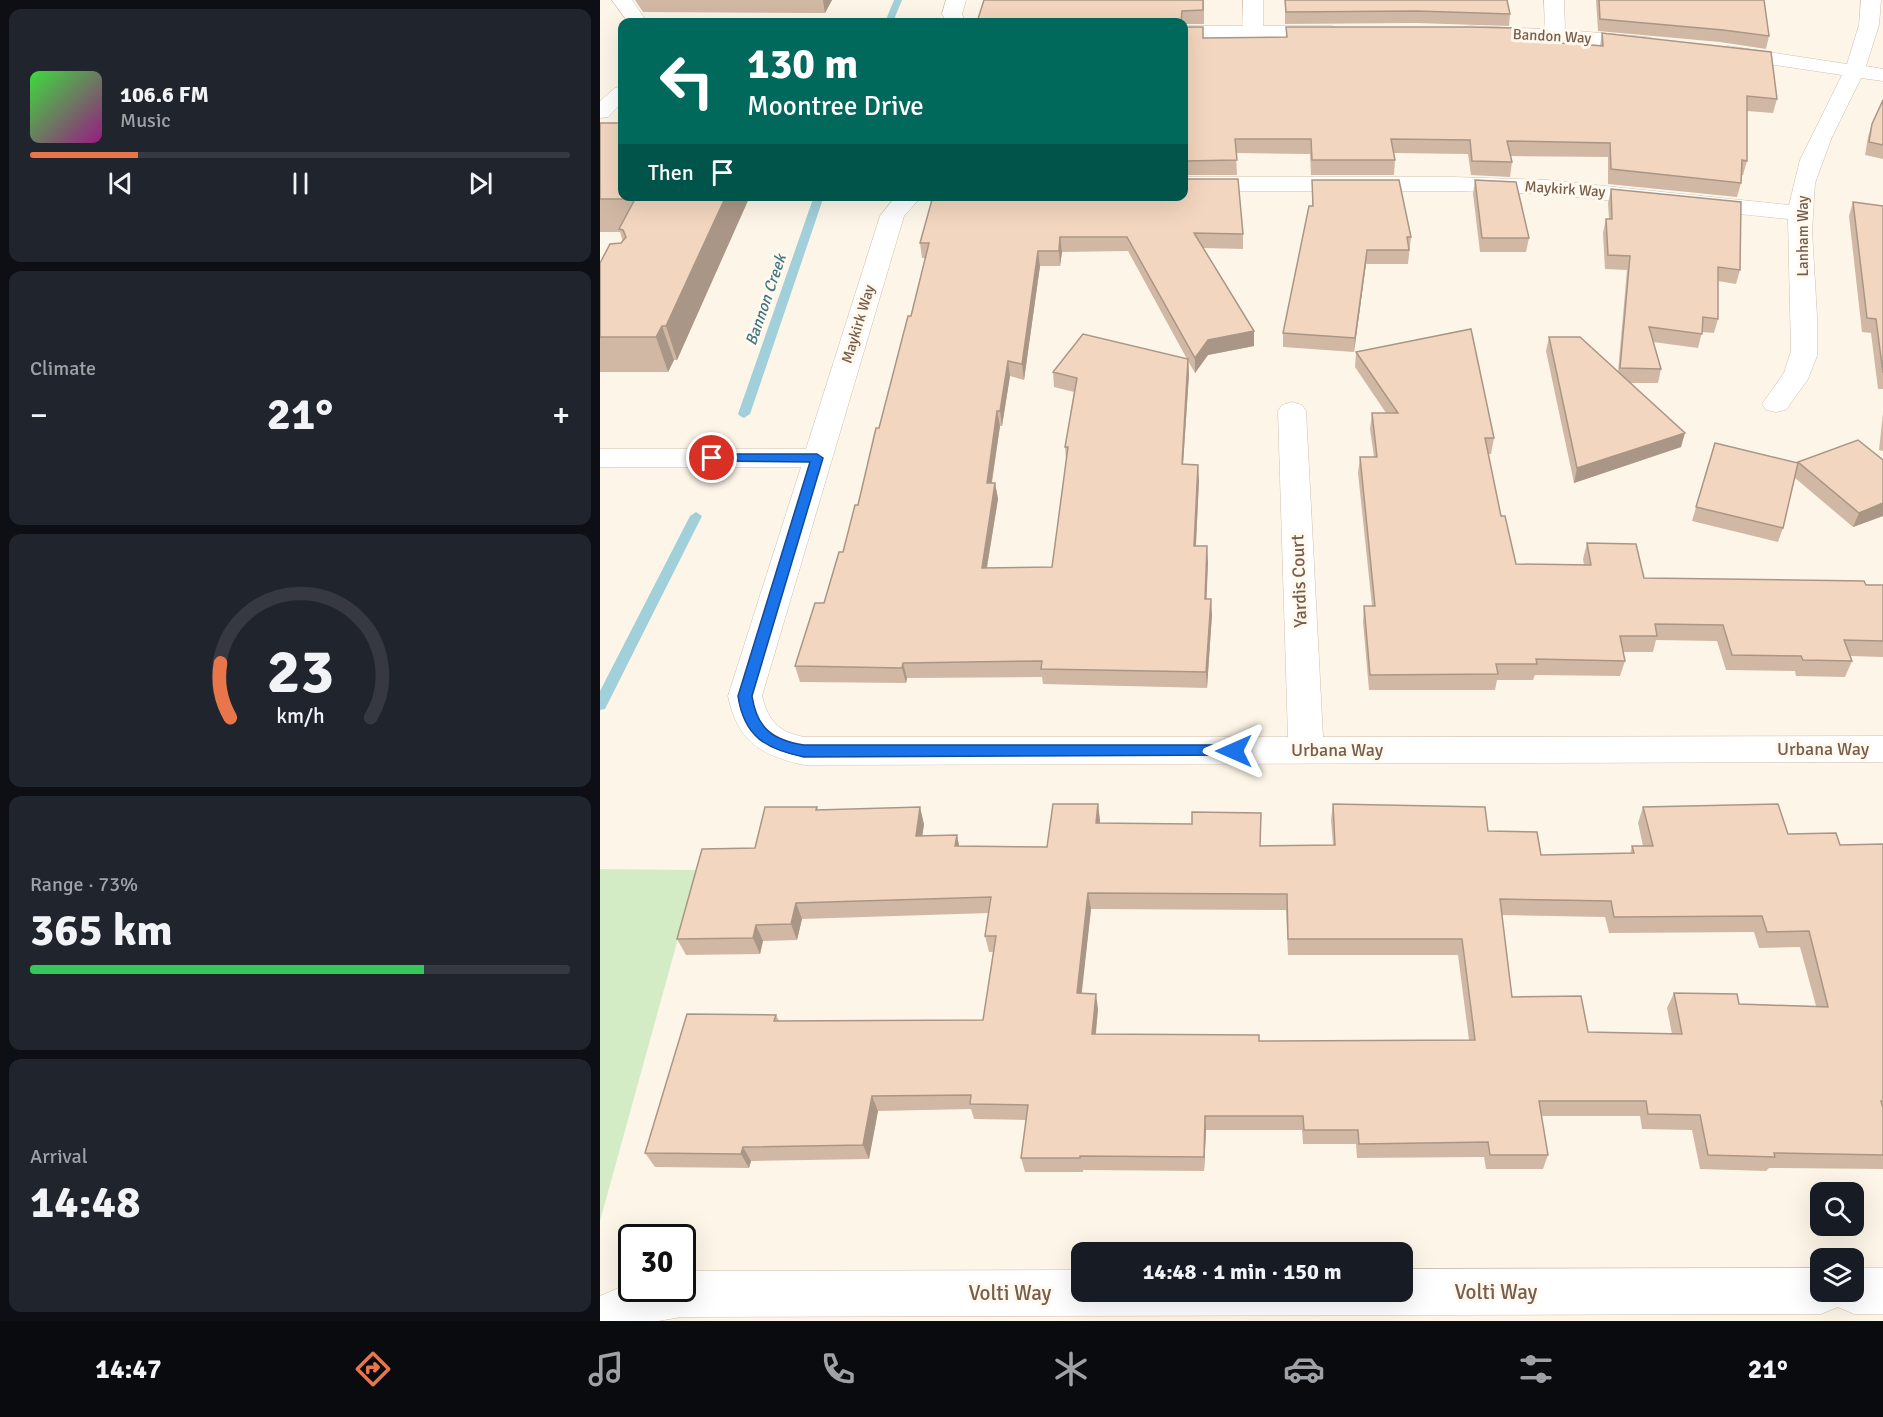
<!DOCTYPE html>
<meta charset="utf-8">
<style>
body{margin:0;font-family:Signika,sans-serif;background:#20242c;color:#f1f3f6;height:100vh;display:flex;flex-direction:column;font-size:22px;white-space:nowrap}
*{box-sizing:border-box;margin:0}
p{font-size:20px;color:#9ea1a6}
.icon{flex:none;width:33px;height:33px;fill:none;stroke:currentColor;stroke-width:2;stroke-linecap:round;stroke-linejoin:round}
.map{position:relative;flex:1;overflow:hidden}
.panel{display:flex;flex-direction:column;gap:9px;padding:9px;background:#0d0f14;width:600px}
.panel>*{flex:none}
.top-card{position:absolute;left:18px;top:18px;width:570px;height:183px;border-radius:12px;box-shadow:0 6px 24px #0002;background:#00695c;color:#fff;overflow:hidden}
.fabs{position:absolute;left:1210px;top:1182px;display:grid;gap:12px}
.fabs a{display:grid;place-items:center;width:54px;height:54px;border-radius:12px;background:#171b24;box-shadow:0 6px 24px #0002;font-size:30px}
.speed{position:absolute;left:18px;top:1224px;display:flex;gap:12px;font-size:30px;font-weight:700;text-align:center}
.speed>*{display:grid;place-content:center;width:78px;height:78px;border-radius:50%;background:#171b24;box-shadow:0 6px 24px #0002;line-height:1}
.speed .limit{border:3px solid #111;border-radius:9px;background:#fff;color:#111}
.pin{position:absolute;display:grid;place-items:center;width:51px;height:51px;color:#fff;margin:-26px;border:3px solid #fff;border-radius:50%;box-shadow:0 2px 6px #0007}
.me{position:absolute;width:66px;margin:-33px;rotate:270deg;stroke-linejoin:round;filter:drop-shadow(0 0 4px #0008)}
.turn{display:flex;align-items:center;gap:21px;height:126px;padding:0 30px;font-size:27px}
.turn .icon{width:78px;height:78px;stroke-width:2.5}
.turn b{display:block;font-size:42px;line-height:51px}
.then{display:flex;align-items:center;height:57px;padding:0 30px;background:#0003;gap:12px;font-size:22px}
.big{font-size:45px;font-weight:700;line-height:1.1}
.panel .widget{flex:1;display:flex;flex-direction:column;justify-content:center;gap:9px;min-width:0;padding:0 21px;border-radius:12px;background:#20242c}
.panel .dial{align-items:center;gap:0}
.dial svg{height:156px;overflow:visible;fill:none;stroke:#363941;stroke-width:7;stroke-linecap:round;text-anchor:middle}
.dial text{fill:#f1f3f6;stroke:none}
.song{display:flex;align-items:center;gap:18px}
.cover{width:72px;height:72px;border-radius:9px;background:linear-gradient(135deg,hsl(120 70% 55%),hsl(310 70% 35%))}
.played{height:6px;border-radius:3px;background:linear-gradient(90deg,#e9754b 20%,#363941 20%)}
.keys{display:flex;justify-content:space-around;direction:ltr}
.heat{display:flex;justify-content:space-between;align-items:center;font-size:33px;direction:ltr}
.charge{height:9px;border-radius:4px;background:linear-gradient(90deg,#34c759 73%,#363941 0)}
.trip{position:absolute;left:471px;top:1242px;width:342px;height:60px;border-radius:12px;background:#171b24;box-shadow:0 6px 24px #0002;font-weight:700;line-height:60px;text-align:center}
.dock{display:flex;height:96px;justify-content:space-around;align-items:center;background:#090b0e;color:#9ea1a6}
.dock .icon{width:42px;height:42px}
.dock .selected{color:#e9754b}
.dock b{font-size:27px;color:#f1f3f6}
main{display:flex;flex:1;min-height:0}
.map>svg:first-child{display:block}
.green{fill:#d3ecc6}
.lines{fill:none;stroke-linecap:round;stroke-linejoin:round}
.stream{fill:#a1cfda;fill-rule:evenodd}
.minor-casing{stroke:#cfbead;stroke-width:1}
.minor{fill:#fff;fill-rule:evenodd}
.wall{fill:#d1b8a4;fill-rule:evenodd}
.shaded-wall{fill:#aa9686}
.building{fill:#f3d6bf;stroke:#aa9686;stroke-width:1.5;fill-rule:evenodd}
.route{fill:#1a73e8;stroke:#114b97;stroke-width:1.5}
.labels{text-anchor:middle;dominant-baseline:central;stroke-width:6;stroke-linejoin:round;paint-order:stroke}
.far-street-label{font-size:15px;fill:#785d4b;stroke:#fff9ef}
.far-water-label{font-size:16px;font-style:italic;fill:#407785;stroke:#fff9ef}
.street-label{font-size:18px;fill:#785d4b;stroke:#fff9ef}
.near-street-label{font-size:21px;fill:#785d4b;stroke:#fff9ef}
</style>
<main>
<section class="panel">
<div class="widget">
<div class="song"><i class="cover"></i><div><b>106.6 FM</b><p>Music</p></div></div>
<div class="played"></div>
<div class="keys"><svg class="icon" aria-label="previous" viewBox="0 0 24 24"><path d="M18 5L8 12l10 7zM5 5v14"/></svg><svg class="icon" aria-label="pause" viewBox="0 0 24 24"><path d="M8 5v14M16 5v14"/></svg><svg class="icon" aria-label="next" viewBox="0 0 24 24"><path d="M6 5l10 7-10 7zM19 5v14"/></svg></div>
</div>
<div class="widget"><p>Climate</p>
<div class="heat"><a>−</a><b class="big">21°</b><a>+</a></div>
</div>
<div class="widget dial"><svg viewBox="0 0 100 80">
<path d="M14 69A42 42 0 1 1 86 69"/>
<path d="M14 69A42 42 0 0 1 9 41" stroke="#e9754b"/>
<text x="50" y="56" font-size="32" font-weight="700">23</text>
<text x="50" y="72" font-size="11">km/h</text>
</svg></div>
<div class="widget"><p>Range · 73%</p><b class="big">365 km</b><div class="charge"></div></div>
<div class="widget"><p>Arrival</p><b class="big">14:48</b></div>
</section>
<div class="map">
<svg width="1283" height="1321" viewBox="0 0 1283 1321">
<rect width="100%" height="100%" fill="#fdf6e8"/>
<path class="green" d="M0 869 97 870 0 1221Z"/>
<g class="lines">
<path class="stream" d="M294 0H302L293 22H285Z
M214 196H224L150 414 144 418 140 416 138 414Z
M96 512 102 516 7 705 5 709 0 710V691L90 516Z"/>
<defs>
<path id="minor" d="M12 0H32L47 22H28Z
M346 0H366L362 14 365 22H347L342 14Z
M643 0H663V26H732L739 28 742 32 739 36 732 38H584V26H643Z
M944 0H964L965 30 1047 37 1054 39 1057 43 1054 47 1047 49 955 41 870 38 863 36 860 32 863 28 870 26 945 29Z
M1261 0H1281L1279 25 1266 66 1283 69V81L1261 78 1232 137 1215 183 1212 231 1217 316V356L1208 379 1186 410 1176 412 1166 410 1162 404 1184 373 1191 351 1188 219 947 194 853 191H584V177H853L947 180 1189 205 1200 160 1242 75 1128 58 1121 56 1118 52 1121 48 1128 46 1247 64 1259 25Z
M22 86V103L8 117 0 118V101L15 88Z
M296 196H322L304 216 162 696C168 721 179 732 204 737H688L678 411 682 405 692 402 702 405 706 411 723 737 1283 736V762L204 765C160 755 138 742 128 696L201 467H0V449H206L280 216Z
M1221 1268V1292H1254V1268H1283V1314H1254L1238 1307 1221 1314 81 1317 58 1321H0V1296L32 1282V1288H82V1271L482 1270V1292H802V1269Z"/>
</defs>
<use href="#minor" class="minor-casing"/>
<use href="#minor" class="minor"/>
</g>
<path class="wall" d="M35 0H232L225 13 43 12Z
M604 0V24H584V22H377Z
M685 0H907L910 14 909 26 816 23 685 24Z
M996 0H1164L1169 36 1166 49 1120 42 998 31Z
M584 27 603 38 686 37V27L917 40 1000 46 1002 33 1177 99 1173 113 1147 111V161L1143 175H1142L1141 183 1137 197 1008 184V157L910 156 912 162 910 177 871 175 868 154 794 153 795 160 794 175H711L710 154 636 153 637 175H584Z
M1283 100V159L1265 155 1268 137 1272 124Z
M0 123 22 196H150L77 360H74L68 372H0V263L23 242 20 232H0Z
M712 180 811 237 808 264H766L754 352 683 347V333L712 206Z
M875 180 929 238 926 252H880L873 194Z
M1011 189 1140 270 1136 284 1118 281V319L1114 333 1102 332 1098 348 1053 342 1061 369 1058 383H1030L1081 447 974 483 946 351 949 337 1018 372 1027 270 1005 269 1003 233 1006 219H1009L1008 203Z
M333 196 643 234V249L603 248 654 331V346L608 355 595 373 588 361 589 374 583 464 599 480 596 546 608 562 606 599 612 614 607 688 443 684 442 677 307 678 306 683 200 682 195 666 224 603 243 552 258 505 279 428 311 316 325 258H322L320 243ZM528 251 587 359 453 372 454 387 474 392 465 447 466 460 452 567 387 568 398 499 395 483H392L400 426H402L410 376 424 380 440 266H460L462 252Z
M1253 202 1283 206V389H1278L1271 333 1262 332 1249 216Z
M756 352 894 438 891 454H888L901 516 916 564 984 565 983 559 987 543 1044 578 1283 585V657L1250 656 1252 661 1245 677 1196 676 1195 671 1126 670 1117 641 1056 640 1053 652H1023L1025 661 1020 676 935 675 933 680H897L895 690H769L763 622 764 606H772L758 473 760 457H774L770 429 772 413H786L755 367Z
M1283 413V451L1279 450Z
M1115 443 1198 463V462L1283 460V516L1253 527 1195 478 1183 528 1178 542 1092 521Z
M498 804 500 823 660 846 733 845 731 820 733 804 888 831 941 855 1030 854 1032 846H1043L1038 823 1043 807 1188 834 1240 845 1283 844V1169L1169 1168 1166 1171 1100 1169 1092 1130 1042 1129 1040 1116H941L948 1155 943 1169H886L884 1157 757 1158 756 1144H703L702 1130H606L604 1171 483 1170V1172H425L421 1158 426 1120 374 1119 371 1109 278 1111 269 1159 151 1161 149 1168 55 1167 45 1153 176 1015 179 1021 383 1020 393 952H389L385 936 389 913 202 919 197 940 163 941 160 954 86 955 77 939 155 848 217 807 218 810 324 824 322 836 357 835 359 846 447 847ZM491 909 686 910 688 955H858L869 1040 659 1041 496 1034 498 1009 481 993ZM902 915 1005 917 1009 933 1154 932 1159 948 1200 947 1216 1006 1139 1004 1074 993 1067 1008 1072 1034 988 1032 912 997Z"/>
<path class="shaded-wall" d="M223 0H232L225 13Z
M126 196H150L77 360 66 326Z
M460 237 462 252 460 266 459 251Z
M767 250 766 264 754 352 755 338Z
M438 251 440 266 424 380 422 364Z
M62 326 74 360 68 372 56 337Z
M654 331V346L608 355 595 373V358L608 340Z
M588 359 589 374 582 480V464Z
M408 361 410 376 402 426 400 411Z
M397 411 400 426 389 499 387 483Z
M1085 433 1081 447 974 483 977 468Z
M598 465 599 480 595 562 594 546Z
M395 483 398 499 384 584 382 568Z
M1283 503V516L1253 527 1259 513Z
M607 546 608 562 606 614 605 599Z
M611 599 612 614 607 688 606 672Z
M303 663 307 678 306 683 302 668Z
M498 804 500 821 498 839 496 823Z
M320 807 324 824 320 853 316 836Z
M357 835 360 851 355 846Z
M488 893 491 909 480 1009 477 993Z
M196 903 202 919 197 940 191 924Z
M156 925 163 941 160 954 153 938Z
M496 994 498 1009 494 1049 492 1034Z
M272 1096 278 1111 269 1159 263 1145Z
M605 1116 606 1130 604 1171V1157Z
M143 1147 151 1161 149 1168 141 1154Z"/>
<path class="building" d="M384 0H603V10L582 11 581 22H377Z
M685 0H907L910 14 817 11 686 12Z
M999 0H1164L1169 36 1123 30 1000 19Z
M584 27H603V38L687 37 686 27H868L914 28 917 40 1003 46 1002 33 1171 52 1177 99 1147 96V161L1142 160 1141 183 1011 169 1010 143 907 141 912 162 872 161 870 140 791 139 795 160H712L711 139H635L637 160 584 161Z
M1283 100V145L1269 142 1272 124Z
M0 123H22V196H126L66 326H62L56 337H0V263L10 244 21 243 26 237 23 230 19 229 35 199H0Z
M584 179H638L643 234 594 233 654 331 608 340 595 358 527 237H460L459 251H438L422 364 408 361 400 411H397L387 483H395L382 568 452 567 468 447H465L477 378 453 372 483 334 588 359 582 464 598 465 594 546H607L605 599H611L606 672 441 669 442 661 303 663 302 668 195 666 215 603H224L239 552H243L255 505H258L276 428H279L308 316H311L329 243H320L333 196H584Z
M712 180H799L811 237H807L809 250H767L755 338 683 333 709 206H713Z
M875 180 916 182 929 238H882Z
M1011 189 1141 202 1140 270 1118 267V319L1103 317 1102 334 1049 327 1061 369 1020 368 1030 256 1008 255 1006 219H1012Z
M1253 202 1283 206V373L1276 319 1267 318Z
M871 329 894 438H885L901 516H905L916 564 991 565 987 543 1036 544 1044 578 1264 581 1266 585H1283V641L1244 640 1252 661 1203 660 1201 656 1132 655 1123 625 1055 624 1057 636H1020L1025 661 936 659 937 664H896L898 674 770 675 764 606H775L760 457H777L772 413H798L756 352Z
M949 337H980L1085 433 977 468Z
M1258 440 1283 460V503L1259 513 1198 462Z
M1115 443 1198 463 1183 528 1096 507Z
M453 804H498L496 823 592 824V812L661 813 660 846 735 845 733 804 885 807 888 831 937 832 941 855 1034 853 1032 846H1053L1043 807 1178 804 1188 834 1236 833 1240 845 1283 844V1101H1281L1283 1108V1155L1174 1153 1175 1157 1108 1155 1100 1115 1048 1114 1046 1101H939L948 1155H890L888 1142 759 1144 758 1130H704L703 1116H605L604 1157 480 1156V1158H421L428 1105 370 1104 371 1095 272 1096 263 1145 143 1147 141 1154 45 1153 87 1014 176 1015 174 1021 383 1020 396 936H385L391 897 196 903 191 924 156 925 153 938 77 939 102 849 155 848 165 807H217L216 810 320 807 316 836 357 835 355 846 447 847ZM488 893 687 894 688 939H862L875 1040 659 1041V1035L492 1034 496 994 477 993ZM900 899 1011 901 1014 917 1162 916 1167 932 1209 931 1228 1007 1139 1004 1137 994 1074 993 1082 1034 988 1032 981 996 912 997Z"/>
<path class="route" d="M112 454H217L223 458 152 696C157 728 172 740 204 745H634L639 747 641 751 639 755 204 757C166 749 144 737 138 696L210 462 108 461 106 458Z"/>
<g class="labels">
<g class="far-street-label">
<text transform="translate(952 36) rotate(3)">Bandon Way</text>
<text transform="translate(965 189) rotate(4)">Maykirk Way</text>
<text transform="translate(1203 236) rotate(-90)">Lanham Way</text>
<text transform="translate(258 324) rotate(-73)">Maykirk Way</text>
</g>
<g class="far-water-label">
<text transform="translate(166 300) rotate(-71)">Bannon Creek</text>
</g>
<g class="street-label">
<text transform="translate(699 581) rotate(-92)">Yardis Court</text>
<text x="1223" y="749">Urbana Way</text>
<text x="737" y="750">Urbana Way</text>
</g>
<g class="near-street-label">
<text x="896" y="1292">Volti Way</text>
<text x="410" y="1293">Volti Way</text>
</g>
</g>
</svg>
<div class="fabs">
<a><svg class="icon" aria-label="search" viewBox="0 0 24 24"><circle cx="10" cy="10" r="6"/><path d="M15 15l6 6"/></svg></a>
<a><svg class="icon" aria-label="layers" viewBox="0 0 24 24"><path d="M12 4l9 5-9 5-9-5zM3 14l9 5 9-5"/></svg></a>
</div>
<div class="speed"><div class="limit">30</div></div>
<div class="pin" style="left:112px;top:458px;background:#d93025"><svg class="icon" aria-label="arrive" viewBox="0 0 24 24"><path d="M6 21V4h12l-3 4 3 4H6"/></svg></div>
<svg class="me" style="left:634px;top:751px" viewBox="-20 -20 40 40"><path d="M0-17L14 15 0 8-14 15z" fill="#1a73e8" stroke="#fff" stroke-width="4"/></svg>
<div class="trip">14:48 · 1 min · 150 m</div>
<div class="top-card">
<div class="turn"><svg class="icon" aria-label="left" viewBox="0 0 24 24"><path d="M17 20v-9H6M10 6l-5 5 5 5"/></svg><div><b>130 m</b>Moontree Drive</div></div>
<div class="then">Then<svg class="icon" aria-label="arrive" viewBox="0 0 24 24"><path d="M6 21V4h12l-3 4 3 4H6"/></svg></div>
</div>
</div>
</main>
<nav class="dock">
<b>14:47</b>
<svg class="icon selected" aria-label="directions" viewBox="0 0 24 24"><path d="M12 3l9 9-9 9-9-9zM9 14v-3h6M13 9l2 2-2 2"/></svg>
<svg class="icon" aria-label="music" viewBox="0 0 24 24"><path d="M9 18V5l10-2v13"/><circle cx="6" cy="18" r="3"/><circle cx="16" cy="16" r="3"/></svg>
<svg class="icon" aria-label="phone" viewBox="0 0 24 24"><path d="M5 4h4l2 5-3 2q2 4 5 5l2-3 5 2v4C11 20 4 13 5 4z"/></svg>
<svg class="icon" aria-label="climate" viewBox="0 0 24 24"><path d="M12 3v18M4 7l16 10M4 17L20 7"/></svg>
<svg class="icon" aria-label="car" viewBox="0 0 24 24"><path d="M5 17H2v-5l4-1 3-4h7l3 4 3 1v5h-3M9 17h6M6 11h13"/><circle cx="7" cy="17" r="2"/><circle cx="17" cy="17" r="2"/></svg>
<svg class="icon" aria-label="filters" viewBox="0 0 24 24"><path d="M4 7h16M4 17h16"/><circle cx="9" cy="7" r="2"/><circle cx="15" cy="17" r="2"/></svg>
<b>21°</b>
</nav>
